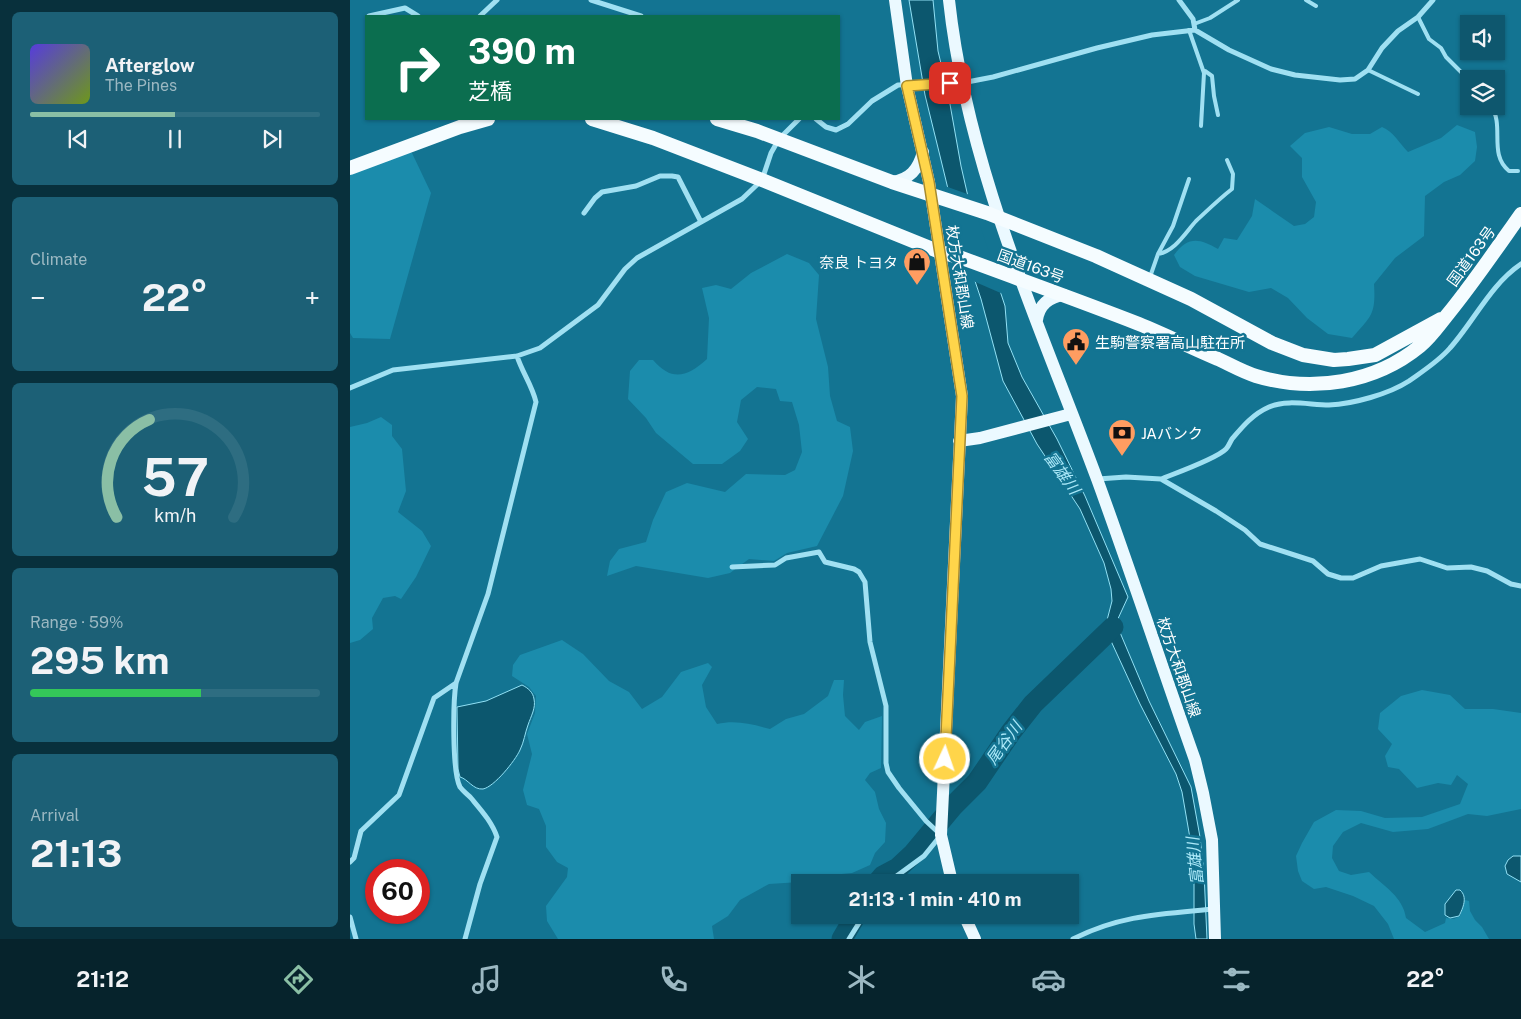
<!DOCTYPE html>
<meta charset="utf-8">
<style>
body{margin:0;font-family:"Public Sans","Noto Sans JP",sans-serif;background:#1c6076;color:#f1f3f6;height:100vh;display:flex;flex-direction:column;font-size:19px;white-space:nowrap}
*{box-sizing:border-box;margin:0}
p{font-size:16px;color:#9bb8c2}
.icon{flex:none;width:28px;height:28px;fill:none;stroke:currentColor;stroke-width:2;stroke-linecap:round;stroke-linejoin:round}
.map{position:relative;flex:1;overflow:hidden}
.details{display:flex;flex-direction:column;gap:12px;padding:12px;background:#08303c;width:350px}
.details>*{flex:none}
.banner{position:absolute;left:15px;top:15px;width:475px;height:105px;border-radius:0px;box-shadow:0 1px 4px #0004;background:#0b6e4f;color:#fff;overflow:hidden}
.buttons{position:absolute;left:1110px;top:15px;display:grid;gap:10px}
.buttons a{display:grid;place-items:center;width:45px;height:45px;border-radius:0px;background:#0e576e;box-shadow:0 1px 4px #0004;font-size:25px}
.speed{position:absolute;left:15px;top:859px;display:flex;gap:10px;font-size:25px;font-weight:700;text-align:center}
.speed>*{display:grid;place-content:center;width:65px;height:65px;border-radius:50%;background:#0e576e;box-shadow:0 1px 4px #0004;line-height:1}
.speed .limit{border:8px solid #d22;background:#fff;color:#111}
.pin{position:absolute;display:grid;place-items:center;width:42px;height:42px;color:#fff;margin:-21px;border-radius:10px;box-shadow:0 2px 8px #0006}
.me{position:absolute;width:55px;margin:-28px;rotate:3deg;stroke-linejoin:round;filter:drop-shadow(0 0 4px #0008)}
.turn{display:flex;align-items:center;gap:18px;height:105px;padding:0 20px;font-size:22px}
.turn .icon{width:65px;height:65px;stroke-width:2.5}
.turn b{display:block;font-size:35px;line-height:42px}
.big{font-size:38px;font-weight:700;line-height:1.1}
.details .tile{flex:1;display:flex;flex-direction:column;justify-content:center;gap:8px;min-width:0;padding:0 18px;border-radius:8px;background:#1c6076}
.details .dial{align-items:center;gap:0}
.dial svg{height:130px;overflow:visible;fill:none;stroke:#2e6d81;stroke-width:7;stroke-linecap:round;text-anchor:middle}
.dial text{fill:#f1f3f6;stroke:none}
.song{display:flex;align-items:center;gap:15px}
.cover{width:60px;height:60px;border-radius:8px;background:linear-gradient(135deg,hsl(250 70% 55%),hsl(80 70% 35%))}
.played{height:5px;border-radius:2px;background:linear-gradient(90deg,#8abfa5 50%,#2e6d81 50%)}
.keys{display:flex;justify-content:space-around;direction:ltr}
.heat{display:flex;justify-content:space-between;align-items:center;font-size:28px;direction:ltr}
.charge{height:8px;border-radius:4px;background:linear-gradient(90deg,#34c759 59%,#2e6d81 0)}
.trip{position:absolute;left:441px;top:874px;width:288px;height:50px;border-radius:0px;background:#0e576e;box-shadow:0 1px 4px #0004;font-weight:700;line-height:50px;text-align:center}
.dock{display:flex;height:80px;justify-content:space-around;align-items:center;background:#06232c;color:#9bb8c2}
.dock .icon{width:35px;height:35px}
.dock .current{color:#8abfa5}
.dock b{font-size:22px;color:#f1f3f6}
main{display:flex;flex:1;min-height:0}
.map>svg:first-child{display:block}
.green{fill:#1b8cac}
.water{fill:#0c576e;stroke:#92e1f5}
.pier{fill:#137492}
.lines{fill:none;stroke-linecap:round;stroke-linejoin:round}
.river{stroke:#0c576e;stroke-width:21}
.service{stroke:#a0e0f2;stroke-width:4}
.minor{stroke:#a0e0f2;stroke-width:5}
.primary{stroke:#ebf9ff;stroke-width:12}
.trunk{stroke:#f5fcff;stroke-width:14}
.route-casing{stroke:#a68a30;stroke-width:12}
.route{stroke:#ffd54a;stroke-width:9}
.labels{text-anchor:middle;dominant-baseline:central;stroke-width:5;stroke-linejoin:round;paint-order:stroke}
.street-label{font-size:15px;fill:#fff;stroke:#137492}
.poi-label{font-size:15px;fill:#fff;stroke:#137492;text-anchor:start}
.water-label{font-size:16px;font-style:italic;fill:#ace9f9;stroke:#137492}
</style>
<main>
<section class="details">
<div class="tile">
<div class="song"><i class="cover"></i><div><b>Afterglow</b><p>The Pines</p></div></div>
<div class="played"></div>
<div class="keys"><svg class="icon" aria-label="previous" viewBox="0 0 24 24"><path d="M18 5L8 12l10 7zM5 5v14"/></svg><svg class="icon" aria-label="pause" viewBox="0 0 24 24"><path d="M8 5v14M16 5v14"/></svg><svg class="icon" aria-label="next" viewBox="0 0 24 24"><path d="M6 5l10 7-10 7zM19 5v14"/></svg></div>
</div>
<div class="tile"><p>Climate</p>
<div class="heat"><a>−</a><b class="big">22°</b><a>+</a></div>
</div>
<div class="tile dial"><svg viewBox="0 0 100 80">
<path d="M14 69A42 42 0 1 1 86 69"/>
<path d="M14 69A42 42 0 0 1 34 9" stroke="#8abfa5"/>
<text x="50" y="56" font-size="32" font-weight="700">57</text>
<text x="50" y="72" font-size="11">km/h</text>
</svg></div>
<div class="tile"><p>Range · 59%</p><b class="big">295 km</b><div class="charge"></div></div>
<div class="tile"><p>Arrival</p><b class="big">21:13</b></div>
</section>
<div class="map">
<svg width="1171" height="939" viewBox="0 0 1171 939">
<rect width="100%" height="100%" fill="#137492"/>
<path class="green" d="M1107 125 1125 132 1127 147 1125 161 1110 175 1094 182 1075 196 1074 236 1045 258 1024 284C1026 315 1021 316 1002 338L978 334 957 318 938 298 921 288 899 292 845 276 830 267 824 255C838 236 849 238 868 249L874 238 887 240 902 216 905 199 944 226 955 224 964 217 966 202 952 177V158L940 146 955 133 979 127 1002 134H1020L1032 127C1043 131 1050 144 1058 152L1091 138Z
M43 150 62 153 81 193 40 339 3 338 0 333V169Z
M437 254 459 263 469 275 466 319 478 367 480 396 487 421 500 427 503 451 493 496 467 546 437 553 424 561 399 559 380 573 358 578 286 566 257 576 260 561 269 549 296 542 303 520 316 492 337 483 375 492 396 474 435 475 445 470 452 452 449 425 442 402 430 401 426 389 407 387 391 400 387 422 398 439 390 451 372 464H343L306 433 296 418 278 399 280 371 289 360H303C322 382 337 377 357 359L359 318 352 288 366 285 381 289 401 273Z
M31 417 42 425V436L52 449 56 491 48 512 72 531 81 546 66 577 51 599 45 596 33 598 22 618 23 629 10 640 0 643V427L17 423Z
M212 640 233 654 259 681 279 692 292 709 312 697 331 672 358 663 362 667 352 685 356 707 367 724C386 720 401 724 420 729L436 719 454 714 478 696 484 680H494L493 695 495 716 509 730 515 722 532 716 531 768 520 773 515 780 525 792 529 809 536 823 535 842 525 853 520 865 502 873 492 874 481 880 419 884 390 900 378 916 362 926 364 939H208L197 921 196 906 217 877 218 868 207 862 196 847V826L189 809 177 805 173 790 182 754 177 734 185 713 186 696 179 687 162 676 163 665 170 655Z
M1072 690 1100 695 1115 709H1143L1171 713V809L1137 816 1118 814 1078 829 1043 832 1011 823 993 832 983 846 982 858 989 871 1001 875 1019 872C1034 886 1053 897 1056 918L1075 932 1095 923 1096 918 1104 919 1110 916 1115 900 1119 901 1120 911 1125 920 1132 927 1139 939H1044L1038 924 1024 906 1003 896 976 887 964 889 952 881 948 871 946 856 952 843 964 822 986 810 1011 811 1035 818 1072 817 1110 804 1118 784 1107 775 1101 785 1088 783 1067 788 1049 769 1038 767 1035 756 1042 744 1028 729 1030 713 1051 696Z"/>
<path class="water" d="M559 0H583L588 51 598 93 611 166 619 201 636 248 655 306 658 343 672 377 707 439 735 496 778 597 766 623 799 701 841 787 850 837 854 873 857 939H846L844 924V880L841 844 832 792 826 774 790 704 755 628 762 601 761 589 754 563 730 509 687 444 653 381 631 299 608 230 590 156 575 95Z
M172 685C178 688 183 692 184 699 186 708 181 716 178 725 175 733 174 742 170 750 165 761 144 787 133 789 123 790 118 779 110 777L108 769 107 707 136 701Z
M1163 856H1171V882L1157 874 1155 866 1158 860Z
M1106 890H1110C1118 897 1113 908 1109 916L1100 918 1095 915V904Z"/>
<path class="pier" d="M595 186 620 195 653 294 623 281 606 230Z"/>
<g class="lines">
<path class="river" d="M528 882 533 876 548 868 563 854 603 806 627 782 661 732 683 704 763 627
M492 939 506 915"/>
<path class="service" d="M956 0 966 6
M1068 17 1079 39 1091 48 1096 57 1112 73 1123 79
M844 24 860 18 888 0
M839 30 854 73 851 126
M1018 70 1068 94
M855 71 862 76 864 96 868 115
M1141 106C1155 126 1138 154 1159 171H1168
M808 254C825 251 835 233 846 221 858 210 869 199 882 189L883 174 877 160
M800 277 808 254 823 226 839 179"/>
<path class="minor" d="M241 0 291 16
M829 0 843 19 845 30
M19 16 55 8 68 16
M130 16 147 0
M466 119 476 127 486 130 498 124 522 101 548 85 612 83 643 77 747 48 802 35 845 30 879 50 921 69 945 75 990 80 1005 79 1018 70 1032 48 1048 31 1068 17 1083 0
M234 213 245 198 252 192 286 186 310 176H322L328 177 351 222
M0 388 43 370 167 356 190 348 248 305 275 269 287 258 392 199 412 180 421 153 429 139 449 119
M748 479 776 477 811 479 866 511 895 530 910 544 963 561 978 574 991 578H1003L1031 566 1070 559 1097 568 1121 567 1137 571 1161 584 1171 586
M811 479C826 473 866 459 876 449 879 446 880 442 882 439 893 426 903 414 919 407 937 399 960 405 979 405 1003 404 1039 394 1059 381 1073 371 1089 361 1100 348 1124 321 1141 284 1171 264
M382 567 425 565 436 558 469 552 475 562 504 569 509 572 515 582 520 642 536 706V763L538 772 549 788 576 821 591 835 574 856 548 875 540 882
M0 862 4 858 11 831 49 795 84 698 106 683
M0 917 6 939
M115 939 130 884 147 837C142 822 131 810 121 798 118 795 113 791 110 787 102 772 103 702 106 683L138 594 186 402C182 385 172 372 167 356
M499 939 514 915
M723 939C770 915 811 914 863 909"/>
<path class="primary" d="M545 0 557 86 579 182 612 396 591 835 602 882
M599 0C617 167 689 323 747 479 781 572 812 667 845 760L853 793 862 840 865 939
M542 182C560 179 568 170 573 152
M687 320C689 305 698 297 714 295
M609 441 630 438 721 414
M614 915 625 939"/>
<path class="trunk" d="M242 119 303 138 412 180 590 252 612 258C671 280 730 301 789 324 816 335 842 348 868 359 881 365 893 372 906 376 962 393 1025 383 1070 346 1081 337 1089 325 1098 314 1124 282 1147 248 1171 214
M367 119 407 131 542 182 637 213 746 256 841 299 922 343 953 355 984 360 998 359 1025 355 1091 319
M0 168 110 127 138 119"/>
</g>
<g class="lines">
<defs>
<path id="route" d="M595 759 612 396 579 182 557 86 600 83"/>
</defs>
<use href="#route" class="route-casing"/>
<use href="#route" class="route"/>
</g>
<defs>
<symbol id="shop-pin" viewBox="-11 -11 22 30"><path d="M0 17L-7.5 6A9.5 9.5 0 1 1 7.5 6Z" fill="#ff9d61" stroke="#137492"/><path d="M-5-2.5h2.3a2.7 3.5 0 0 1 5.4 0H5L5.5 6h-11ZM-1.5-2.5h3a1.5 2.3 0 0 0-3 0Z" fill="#111"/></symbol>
<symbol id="civic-pin" viewBox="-11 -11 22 30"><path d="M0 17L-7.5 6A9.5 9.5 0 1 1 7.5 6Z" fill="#ff9d61" stroke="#137492"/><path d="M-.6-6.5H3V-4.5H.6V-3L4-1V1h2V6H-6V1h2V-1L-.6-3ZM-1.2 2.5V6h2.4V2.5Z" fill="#111"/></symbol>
<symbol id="bank-pin" viewBox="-11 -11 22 30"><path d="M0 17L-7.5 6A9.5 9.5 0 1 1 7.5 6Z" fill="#ff9d61" stroke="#137492"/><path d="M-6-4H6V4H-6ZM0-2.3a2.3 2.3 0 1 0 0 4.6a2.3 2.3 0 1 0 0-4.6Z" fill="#111"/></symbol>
</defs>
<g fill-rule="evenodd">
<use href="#shop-pin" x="551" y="246" width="32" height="43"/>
<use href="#civic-pin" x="710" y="326" width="32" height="43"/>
<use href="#bank-pin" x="756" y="417" width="32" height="43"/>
</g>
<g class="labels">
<g class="street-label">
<text transform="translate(1121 256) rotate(-54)">国道163号</text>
<text transform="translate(681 266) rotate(20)">国道163号</text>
<text transform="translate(610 277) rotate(81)">枚方大和郡山線</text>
<text transform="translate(829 667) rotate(71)">枚方大和郡山線</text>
</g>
<g class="poi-label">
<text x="548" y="262" text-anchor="end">奈良 トヨタ</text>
<text x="745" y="342">生駒警察署高山駐在所</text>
<text x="791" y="433">JAバンク</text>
</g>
<g class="water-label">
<text transform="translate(712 473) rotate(54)">富雄川</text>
<text transform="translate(654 743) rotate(-54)">尾谷川</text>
<text transform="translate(845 861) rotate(-96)">富雄川</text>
</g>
</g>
</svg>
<div class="buttons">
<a><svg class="icon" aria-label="sound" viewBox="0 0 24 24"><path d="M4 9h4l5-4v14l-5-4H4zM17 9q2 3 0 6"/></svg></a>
<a><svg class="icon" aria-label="layers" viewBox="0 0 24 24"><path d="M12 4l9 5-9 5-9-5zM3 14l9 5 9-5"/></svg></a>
</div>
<div class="speed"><div class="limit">60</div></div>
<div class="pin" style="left:600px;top:83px;background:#d93025"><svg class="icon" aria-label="arrive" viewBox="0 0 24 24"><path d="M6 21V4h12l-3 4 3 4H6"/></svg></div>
<svg class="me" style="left:595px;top:759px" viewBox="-20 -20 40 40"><circle r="17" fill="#ffd54a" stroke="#fff" stroke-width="3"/><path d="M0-11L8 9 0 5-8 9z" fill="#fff"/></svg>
<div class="trip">21:13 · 1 min · 410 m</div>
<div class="banner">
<div class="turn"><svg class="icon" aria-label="right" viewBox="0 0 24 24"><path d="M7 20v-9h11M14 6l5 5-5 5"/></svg><div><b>390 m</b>芝橋</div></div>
</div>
</div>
</main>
<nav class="dock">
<b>21:12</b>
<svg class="icon current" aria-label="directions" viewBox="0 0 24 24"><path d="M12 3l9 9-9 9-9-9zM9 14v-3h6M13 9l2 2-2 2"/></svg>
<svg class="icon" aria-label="music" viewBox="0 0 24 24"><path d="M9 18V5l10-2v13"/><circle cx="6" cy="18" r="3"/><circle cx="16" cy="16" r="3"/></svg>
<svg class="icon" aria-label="phone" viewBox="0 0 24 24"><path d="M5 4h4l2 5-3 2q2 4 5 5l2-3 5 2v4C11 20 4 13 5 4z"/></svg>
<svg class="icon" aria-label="climate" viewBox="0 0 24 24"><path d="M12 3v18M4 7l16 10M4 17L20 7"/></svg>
<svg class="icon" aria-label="car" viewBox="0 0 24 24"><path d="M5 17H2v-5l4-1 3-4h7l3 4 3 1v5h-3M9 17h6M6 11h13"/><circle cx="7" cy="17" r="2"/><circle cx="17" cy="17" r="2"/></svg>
<svg class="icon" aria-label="filters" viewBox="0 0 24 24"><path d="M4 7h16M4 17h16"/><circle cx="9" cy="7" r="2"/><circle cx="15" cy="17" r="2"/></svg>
<b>22°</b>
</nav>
